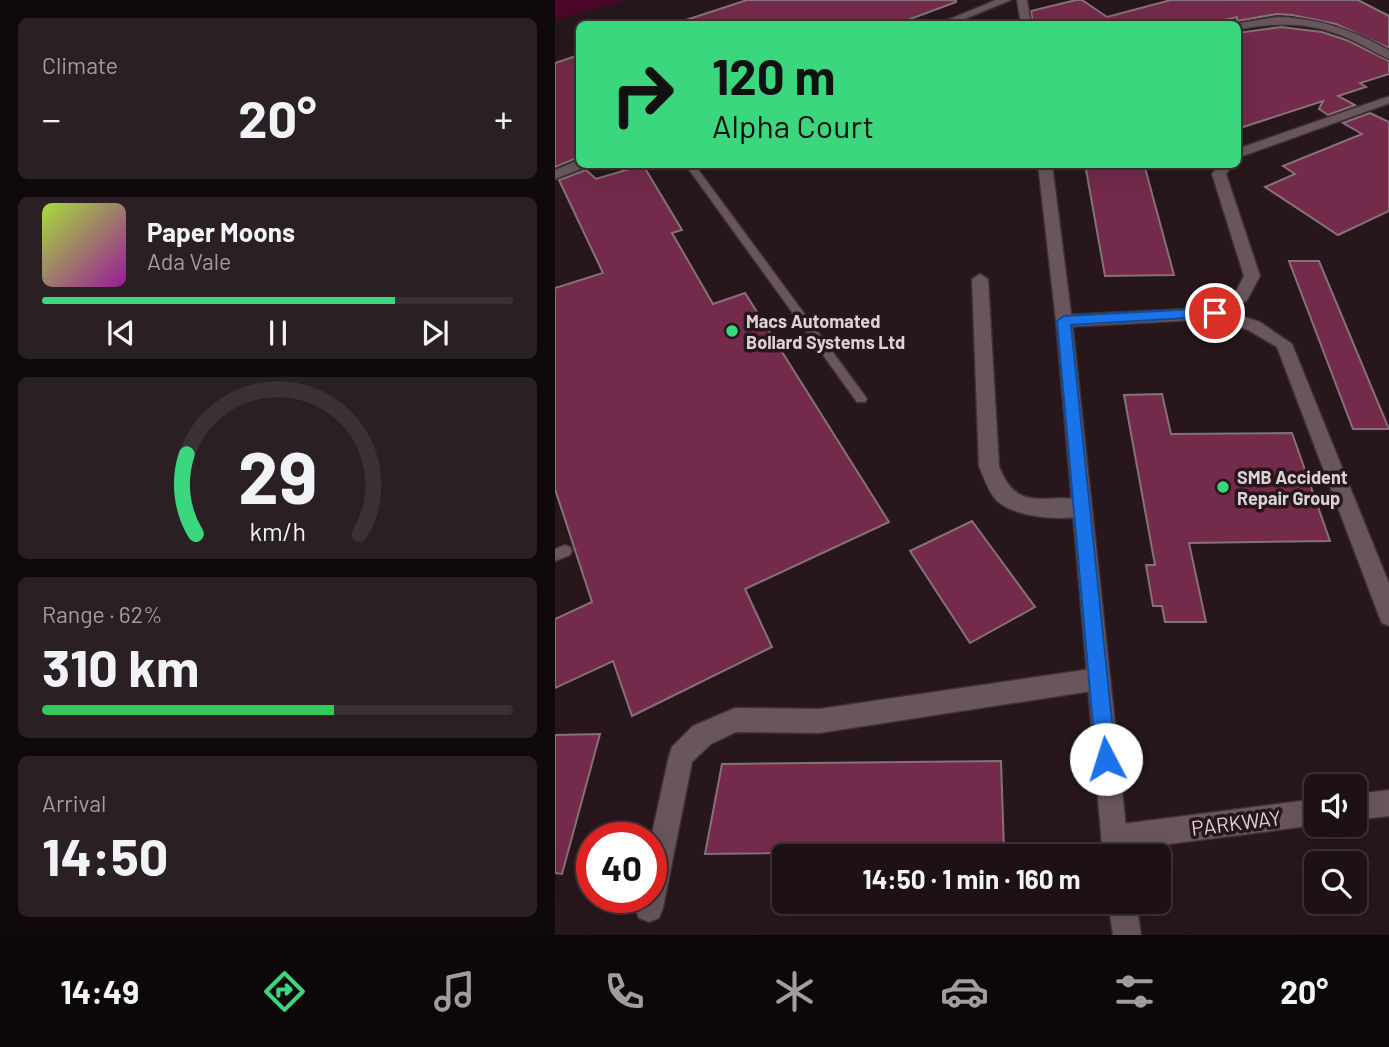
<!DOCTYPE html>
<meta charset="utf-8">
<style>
body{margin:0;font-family:Barlow,sans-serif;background:#2a1f23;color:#f1f3f6;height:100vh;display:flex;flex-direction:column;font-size:26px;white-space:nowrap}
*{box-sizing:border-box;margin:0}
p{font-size:23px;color:#a09da1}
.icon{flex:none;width:38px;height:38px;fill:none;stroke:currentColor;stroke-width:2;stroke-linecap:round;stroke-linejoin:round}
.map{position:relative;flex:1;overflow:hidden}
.side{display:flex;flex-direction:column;gap:18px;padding:18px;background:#10090c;width:555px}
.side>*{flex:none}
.hud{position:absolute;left:21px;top:21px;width:665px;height:147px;border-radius:10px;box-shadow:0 7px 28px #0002,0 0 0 2px #3b3135;background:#3bd77e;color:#111;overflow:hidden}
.controls{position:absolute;left:749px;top:774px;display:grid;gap:14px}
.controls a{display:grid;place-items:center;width:63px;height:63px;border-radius:10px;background:#1d1116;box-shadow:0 7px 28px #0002,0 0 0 2px #3b3135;font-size:35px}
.speed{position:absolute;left:21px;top:822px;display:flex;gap:14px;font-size:35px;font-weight:700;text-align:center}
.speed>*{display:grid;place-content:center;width:91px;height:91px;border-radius:50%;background:#1d1116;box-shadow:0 7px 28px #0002,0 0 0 2px #3b3135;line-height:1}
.speed .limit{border:10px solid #d22;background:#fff;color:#111}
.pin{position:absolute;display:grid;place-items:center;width:60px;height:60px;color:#fff;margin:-30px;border:4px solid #fff;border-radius:50%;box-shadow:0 2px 7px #0007}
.me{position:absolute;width:77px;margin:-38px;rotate:355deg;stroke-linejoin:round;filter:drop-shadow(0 0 5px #0008)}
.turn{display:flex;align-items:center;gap:24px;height:147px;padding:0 21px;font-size:32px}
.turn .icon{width:91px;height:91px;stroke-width:2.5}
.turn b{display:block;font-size:49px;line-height:60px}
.big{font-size:52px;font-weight:700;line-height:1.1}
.side .tile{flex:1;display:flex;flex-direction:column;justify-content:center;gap:10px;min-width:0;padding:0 24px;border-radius:10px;background:#2a1f23}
.side .dial{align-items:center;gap:0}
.dial svg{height:182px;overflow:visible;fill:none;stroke:#3b3135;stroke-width:7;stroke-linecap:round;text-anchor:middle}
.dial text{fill:#f1f3f6;stroke:none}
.song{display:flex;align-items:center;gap:21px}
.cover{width:84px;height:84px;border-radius:10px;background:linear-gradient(135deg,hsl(80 70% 55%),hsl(300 70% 35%))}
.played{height:7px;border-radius:4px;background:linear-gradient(90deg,#3bd77e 75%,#3b3135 75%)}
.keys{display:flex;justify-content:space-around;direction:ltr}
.heat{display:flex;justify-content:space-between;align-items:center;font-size:38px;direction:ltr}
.charge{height:10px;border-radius:5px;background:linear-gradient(90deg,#34c759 62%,#3b3135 0)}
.trip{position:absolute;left:217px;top:844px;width:399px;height:70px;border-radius:10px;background:#1d1116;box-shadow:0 7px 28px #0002,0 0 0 2px #3b3135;font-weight:700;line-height:70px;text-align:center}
.dock{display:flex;height:112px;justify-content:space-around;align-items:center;background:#0c0709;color:#a09da1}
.dock .icon{width:49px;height:49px}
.dock .selected{color:#3bd77e}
.dock b{font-size:32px;color:#f1f3f6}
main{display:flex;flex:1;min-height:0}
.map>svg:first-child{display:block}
.green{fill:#4b072a}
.building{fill:#742a4b;stroke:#857178;stroke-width:2}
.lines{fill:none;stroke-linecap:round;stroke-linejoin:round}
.service-casing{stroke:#3c3134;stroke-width:3}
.minor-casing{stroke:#3c3134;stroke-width:3}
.tertiary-casing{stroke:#3c3134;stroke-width:3}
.service{fill:#69565d;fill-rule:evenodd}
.minor{fill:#69565d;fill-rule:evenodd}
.tertiary{fill:#69565d;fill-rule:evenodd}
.route{fill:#1a73e8;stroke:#114b97;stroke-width:2}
.poi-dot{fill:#3bd77e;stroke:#27171d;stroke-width:2.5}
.labels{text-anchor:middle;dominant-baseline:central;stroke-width:7;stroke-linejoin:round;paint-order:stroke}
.poi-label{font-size:18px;font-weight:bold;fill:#dcd1d4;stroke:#27171d;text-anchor:start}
.near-street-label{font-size:21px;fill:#dcd1d4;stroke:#27171d}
</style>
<main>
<section class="side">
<div class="tile"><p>Climate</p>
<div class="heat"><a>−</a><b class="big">20°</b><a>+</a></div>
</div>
<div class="tile">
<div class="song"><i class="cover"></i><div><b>Paper Moons</b><p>Ada Vale</p></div></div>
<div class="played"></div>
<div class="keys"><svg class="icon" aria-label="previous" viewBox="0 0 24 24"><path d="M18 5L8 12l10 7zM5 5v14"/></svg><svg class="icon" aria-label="pause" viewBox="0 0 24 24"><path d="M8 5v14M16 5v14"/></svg><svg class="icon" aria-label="next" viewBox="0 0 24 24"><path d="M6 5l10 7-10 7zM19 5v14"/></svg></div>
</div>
<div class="tile dial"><svg viewBox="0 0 100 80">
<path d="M14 69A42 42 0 1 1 86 69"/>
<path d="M14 69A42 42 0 0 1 10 34" stroke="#3bd77e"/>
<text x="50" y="56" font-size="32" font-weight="700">29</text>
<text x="50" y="72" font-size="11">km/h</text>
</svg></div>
<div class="tile"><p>Range · 62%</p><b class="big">310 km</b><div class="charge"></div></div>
<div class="tile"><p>Arrival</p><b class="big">14:50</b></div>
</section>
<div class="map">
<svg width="835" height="935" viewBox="0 0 835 935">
<rect width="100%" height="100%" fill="#27171d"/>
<path class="green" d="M0 0H71L0 20Z"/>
<path class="building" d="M192 0H401V2L342 24H132L131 20Z
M521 0H527L552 17 616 0H803L834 16V48L781 24 737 15 722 14 682 21V17L652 24H478L476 11Z
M726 27 767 32 794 41 834 61V74L805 83 811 87 783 96 800 105 773 115 764 109 768 101 682 129V33Z
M24 55V157L0 167V63Z
M815 113 834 122V211L783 235 710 187 740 174 728 166 807 134 788 123Z
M530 164H589L619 275 550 276Z
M88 165 127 230 117 233 158 304 190 293 334 522 190 589 217 647 77 716 58 661 0 688V619L37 602 0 489V288L48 273 4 180 31 170 41 179Z
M734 261H764L834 429H798Z
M607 394 616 434 737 433 775 541 634 543 651 622H610L607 606H598L591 565H600L569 395Z
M417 521 480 607 415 643 355 551Z
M45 734 7 874 0 873V735Z
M446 761 449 850 150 854 167 764Z"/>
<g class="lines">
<defs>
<path id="service" d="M130 164H139L310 396 312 399 310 402H302Z
M10 545 15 547 17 551 15 555 0 561V549Z"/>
<path id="minor" d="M722 17C763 18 799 30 835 51V59C821 54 809 45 795 39 758 22 722 21 682 30V24H679Z
M835 96V103L682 158V149Z
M665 164H678L671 174 705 276 692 300 674 312 705 322 737 344 835 586V626L827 623 824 616 722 347 693 330 659 319 509 327 501 321 509 315 656 308 680 293 689 276 657 174Z
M425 274 433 279 444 466C463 518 496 489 534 502L537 508 534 514C511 522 461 518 442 501 433 491 429 478 424 466L417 279Z
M543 668 551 671 555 679 551 687 543 690 264 733 181 732 156 744 137 762 108 908 104 918 94 922 84 918 80 908 82 898H96V838L114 756 117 747 138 726 180 708 264 709Z
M835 790V816L800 820V794Z
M761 799V825L559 851 550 847 546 838 550 829 559 825Z"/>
<path id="tertiary" d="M441 0H456L397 24H383Z
M462 0H472L476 24H466Z
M24 160V164H32L31 167 0 179V170Z
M483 164H497L517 321 574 856H548L501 321Z
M553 901H581L586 935H558Z"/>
</defs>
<use href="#service" class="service-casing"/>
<use href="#minor" class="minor-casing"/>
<use href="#tertiary" class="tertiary-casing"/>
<use href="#service" class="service"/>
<use href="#minor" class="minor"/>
<use href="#tertiary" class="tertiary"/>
</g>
<path class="route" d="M660 308 665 310V316L516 325 561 759 558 766 551 769 544 766 541 759 502 321 509 316Z"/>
<g class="poi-dot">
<circle cx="177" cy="331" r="7"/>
<circle cx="668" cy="487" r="7"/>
</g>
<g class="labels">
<g class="poi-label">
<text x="191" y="321">Macs Automated<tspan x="191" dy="21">Bollard Systems Ltd</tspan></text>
<text x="682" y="477">SMB Accident<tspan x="682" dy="21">Repair Group</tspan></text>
</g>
<g class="near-street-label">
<text transform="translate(681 822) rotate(-7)">PARKWAY</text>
</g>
</g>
</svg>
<div class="controls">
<a><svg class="icon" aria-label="sound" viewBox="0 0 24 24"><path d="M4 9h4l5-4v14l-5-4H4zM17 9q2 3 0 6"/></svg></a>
<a><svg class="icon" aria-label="search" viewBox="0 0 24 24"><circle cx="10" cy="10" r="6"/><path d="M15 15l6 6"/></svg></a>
</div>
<div class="speed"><div class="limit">40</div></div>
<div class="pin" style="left:660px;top:313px;background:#d93025"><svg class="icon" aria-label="arrive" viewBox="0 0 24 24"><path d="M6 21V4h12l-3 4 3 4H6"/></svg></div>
<svg class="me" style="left:551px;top:759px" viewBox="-20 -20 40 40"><circle r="19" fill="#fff"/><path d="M0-13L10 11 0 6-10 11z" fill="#1a73e8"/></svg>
<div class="trip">14:50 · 1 min · 160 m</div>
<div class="hud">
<div class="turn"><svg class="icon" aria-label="right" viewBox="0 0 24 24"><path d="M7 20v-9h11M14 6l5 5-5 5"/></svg><div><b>120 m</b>Alpha Court</div></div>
</div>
</div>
</main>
<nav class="dock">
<b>14:49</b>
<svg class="icon selected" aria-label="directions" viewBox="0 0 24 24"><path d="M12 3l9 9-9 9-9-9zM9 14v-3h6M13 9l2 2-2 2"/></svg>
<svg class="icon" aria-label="music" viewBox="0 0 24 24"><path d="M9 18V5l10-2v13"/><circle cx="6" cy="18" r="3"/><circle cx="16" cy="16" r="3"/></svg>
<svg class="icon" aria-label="phone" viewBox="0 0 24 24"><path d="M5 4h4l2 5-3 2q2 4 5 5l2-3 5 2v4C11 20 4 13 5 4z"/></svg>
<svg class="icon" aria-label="climate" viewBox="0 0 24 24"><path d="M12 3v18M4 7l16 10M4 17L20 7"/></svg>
<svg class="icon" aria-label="car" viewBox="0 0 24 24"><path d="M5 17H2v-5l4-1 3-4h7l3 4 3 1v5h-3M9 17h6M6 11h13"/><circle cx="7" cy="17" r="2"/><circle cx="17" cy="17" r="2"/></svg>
<svg class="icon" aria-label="filters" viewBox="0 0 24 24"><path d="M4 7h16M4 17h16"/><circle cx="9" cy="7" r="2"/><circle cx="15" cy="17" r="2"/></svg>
<b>20°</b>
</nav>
